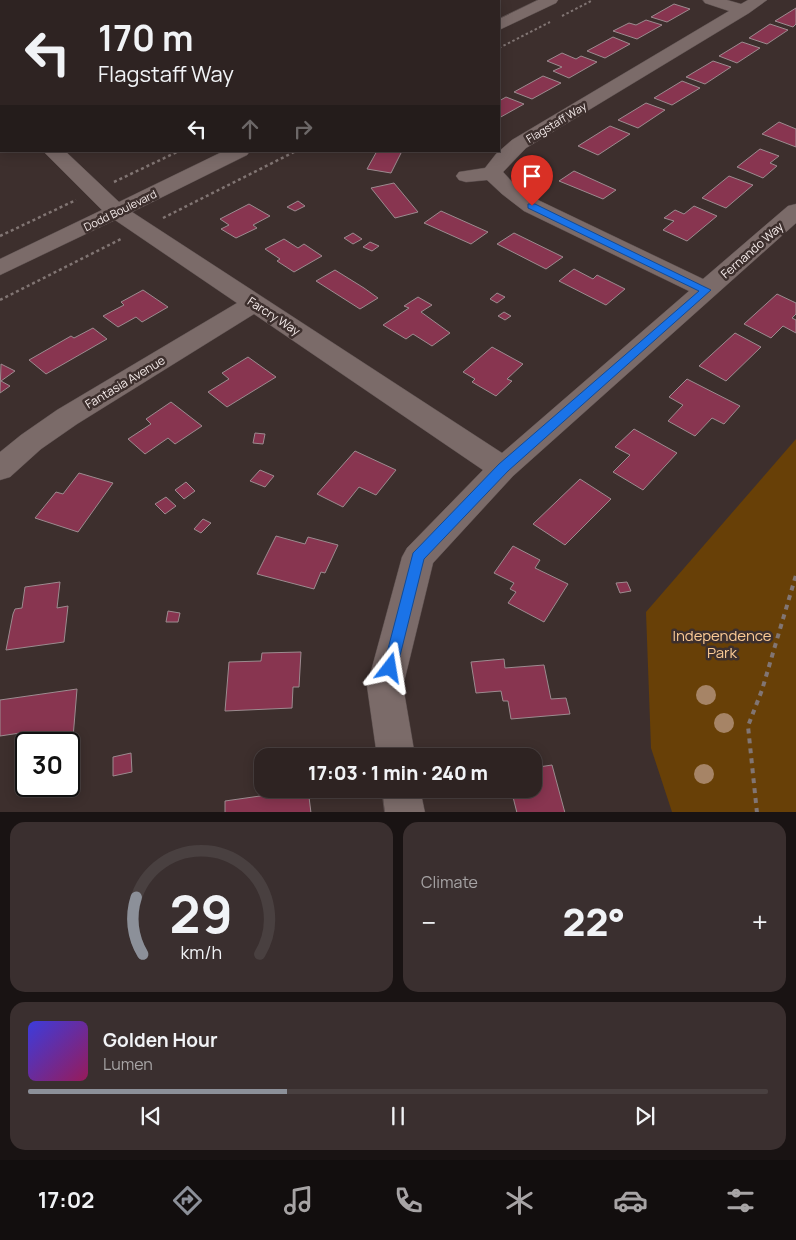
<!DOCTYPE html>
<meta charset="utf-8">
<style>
body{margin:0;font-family:Manrope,sans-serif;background:#3a2f2f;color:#f1f3f6;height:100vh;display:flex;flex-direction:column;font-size:19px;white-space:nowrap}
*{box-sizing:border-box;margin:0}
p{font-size:16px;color:#a7a4a5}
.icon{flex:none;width:28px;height:28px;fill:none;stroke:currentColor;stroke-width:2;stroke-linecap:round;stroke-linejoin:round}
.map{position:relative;height:812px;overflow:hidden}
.drawer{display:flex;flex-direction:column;gap:10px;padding:10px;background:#191313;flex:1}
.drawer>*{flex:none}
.guide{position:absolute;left:0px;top:0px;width:500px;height:152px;box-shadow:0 2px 12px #0003,0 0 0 1px #494040;background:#2e2322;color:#f1f3f6;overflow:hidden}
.speed{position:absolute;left:15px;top:732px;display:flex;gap:10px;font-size:25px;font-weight:700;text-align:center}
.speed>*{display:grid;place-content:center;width:65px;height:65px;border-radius:50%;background:#2e2322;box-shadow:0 2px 12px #0003,0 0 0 1px #494040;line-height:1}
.speed .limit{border:2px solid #111;border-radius:8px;background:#fff;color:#111}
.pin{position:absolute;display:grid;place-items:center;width:42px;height:42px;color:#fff;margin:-51px -21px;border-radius:50% 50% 50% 0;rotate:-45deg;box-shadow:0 0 5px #0007}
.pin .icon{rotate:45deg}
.me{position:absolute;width:55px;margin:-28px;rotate:14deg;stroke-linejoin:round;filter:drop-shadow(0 0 4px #0008)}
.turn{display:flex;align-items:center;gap:18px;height:105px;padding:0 15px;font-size:22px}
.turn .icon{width:65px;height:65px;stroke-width:2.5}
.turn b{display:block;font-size:35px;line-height:42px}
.lanes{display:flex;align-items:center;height:48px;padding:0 15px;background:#0003;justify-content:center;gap:25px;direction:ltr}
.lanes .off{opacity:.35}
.big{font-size:38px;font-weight:800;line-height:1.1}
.drawer .card{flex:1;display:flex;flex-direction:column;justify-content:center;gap:8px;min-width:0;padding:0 18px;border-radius:15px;background:#3a2f2f}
.drawer .dial{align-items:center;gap:0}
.dial svg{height:130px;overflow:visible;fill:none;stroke:#494040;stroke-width:7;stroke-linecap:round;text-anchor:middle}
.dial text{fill:#f1f3f6;stroke:none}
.song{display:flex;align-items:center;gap:15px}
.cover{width:60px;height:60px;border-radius:8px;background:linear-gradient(135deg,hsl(240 70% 55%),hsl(330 70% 35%))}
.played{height:5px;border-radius:2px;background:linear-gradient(90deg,#8c9099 35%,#494040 35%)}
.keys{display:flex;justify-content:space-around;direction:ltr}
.heat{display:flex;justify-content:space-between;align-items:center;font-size:28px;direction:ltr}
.drawer .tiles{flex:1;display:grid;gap:10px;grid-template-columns:1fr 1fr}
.card:last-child{grid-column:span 2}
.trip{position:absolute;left:254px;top:748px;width:288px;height:50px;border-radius:15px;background:#2e2322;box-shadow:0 2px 12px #0003,0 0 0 1px #494040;font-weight:800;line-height:50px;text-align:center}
.dock{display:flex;height:80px;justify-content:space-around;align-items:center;background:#120e0e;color:#a7a4a5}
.dock .icon{width:35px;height:35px}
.dock .selected{color:#8c9099}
.dock b{font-size:22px;color:#f1f3f6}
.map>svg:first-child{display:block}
.green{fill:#684007}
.building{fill:#883550;stroke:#9c8b8f}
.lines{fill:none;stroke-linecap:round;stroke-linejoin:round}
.minor-casing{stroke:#5a4e4d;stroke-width:1}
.path-far2{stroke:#817573;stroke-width:2;stroke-dasharray:2.5 2.5;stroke-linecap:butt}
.path-far1{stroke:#817573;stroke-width:2.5;stroke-dasharray:3 3;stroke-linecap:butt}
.path{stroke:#817573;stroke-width:4;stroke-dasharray:5 5;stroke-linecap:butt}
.minor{fill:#7b6b69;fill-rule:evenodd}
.tree{fill:#a68466}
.route{fill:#1a73e8;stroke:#114b97}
.labels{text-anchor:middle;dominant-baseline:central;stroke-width:5;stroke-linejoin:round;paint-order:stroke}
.far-street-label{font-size:11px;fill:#f5ebea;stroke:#3d2f2d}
.street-label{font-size:12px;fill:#f5ebea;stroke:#3d2f2d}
.near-park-label{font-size:15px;fill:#fbca95;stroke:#3d2f2d}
</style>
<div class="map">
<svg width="796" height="813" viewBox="0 0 796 813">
<rect width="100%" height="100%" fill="#3d2f2d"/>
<path class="green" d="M796 439V812H672L651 748 646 612Z"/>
<path class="building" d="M674 4 690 9 667 22 651 17Z
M796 8V24L793 27 775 21Z
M646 20 662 25 637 39 613 31 629 23 636 25Z
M770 24 788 30 767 44 749 38Z
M613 37 630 44 605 58 587 51Z
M742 42 760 48 737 63 719 56Z
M562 53 576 59 581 56 597 62 569 78 553 71 562 67 547 61Z
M713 61 731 67 705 84 686 77Z
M543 76 561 83 532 99 514 92Z
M682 81 700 88 672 105 654 98Z
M506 97 524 104 499 118V101Z
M646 103 665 110 638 128 618 120Z
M779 122 796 129V147L762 134Z
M610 126 630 134 598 155 578 146Z
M760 149 779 156 770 163 777 166 763 178 737 167Z
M377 151H402L391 173 367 169Z
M574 171 616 190 603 199 559 181Z
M729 176 753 185 726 208 702 198Z
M394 183 418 212 395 218 371 188Z
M298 201 305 206 295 211 287 207Z
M249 204 270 216 253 225 257 228 236 238 221 229 229 225 220 219Z
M694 206 717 216 687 241 663 230 674 221 664 218 675 210 684 214Z
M441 211 488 232 471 244 424 223Z
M353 233 362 239 353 244 344 238Z
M514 233 563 257 546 269 497 244Z
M284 239 298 248 304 244 322 256 294 272 277 261 280 259 265 249Z
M370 242 379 246 372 251 363 247Z
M574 269 593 279 597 275 625 289 606 305 559 281Z
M335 270 364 288 378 298 360 309 316 281Z
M143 290 168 307 142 322 136 317 118 327 103 316 124 305 121 302Z
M497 293 505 297 497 303 490 299Z
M777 294 796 303V314L792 318 796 320V333L783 326 771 338 744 324Z
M418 297 432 305 421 312 450 333 432 346 413 334 406 339 383 325 409 308 404 306Z
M504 312 511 316 505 320 498 316Z
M93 328 107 339 46 374 29 360 71 336 74 338Z
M735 333 761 347 726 381 699 366Z
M492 347 523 364 507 379 512 381 496 396 472 382 475 379 463 372Z
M248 357 276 377 227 407 208 392 229 379 222 373Z
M1 364 15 371 1 381 10 386 0 393Z
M687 379 740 406 724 424 712 418 695 436 668 421 683 405 669 397Z
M171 402 202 426 175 444 168 438 145 454 128 439 151 424 146 419Z
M634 429 677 453 643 490 613 472 630 455 615 447Z
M255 433 265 434 263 444 253 443Z
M355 451 396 470 376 495 359 487 343 507 317 494Z
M260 470 274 476 265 487 250 481Z
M79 473 113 483 78 532 35 518 56 492 63 494Z
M580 479 611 499 565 545 533 524Z
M186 482 195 491 184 499 175 490Z
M166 497 176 506 165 514 155 504Z
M203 519 211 523 201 533 194 529Z
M276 536 305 544 308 537 338 545 325 573 321 572 314 589 257 574Z
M513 546 540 560 535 568 568 584 544 622 508 603 516 592 510 589 514 583 494 573Z
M60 582 57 608 68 606 64 642 6 650 13 614 15 609 22 608 25 587Z
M627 582 631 591 620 593 616 583Z
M168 611 180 613 178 622H166Z
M301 652 299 687H293L292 708 225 711 229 662 261 661 262 653Z
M504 659 505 668 544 665 551 699 566 698 570 714 511 719 508 701H503L501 691 476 693 471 662Z
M77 689 72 750 69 751V744H26V757L17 758 20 733 0 736V700Z
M131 753 132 772 113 776V757Z
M552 765 565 813H517L511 789H532V768Z
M266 789H308L311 813H225V801L267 795Z"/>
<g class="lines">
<defs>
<path id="minor" d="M538 0H558L556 3 499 30V19Z
M703 0H727L741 4 748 0H767L749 13 526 148 503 172 516 186 540 201 703 279 788 206 796 204V223L513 476 433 563 403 686 415 756H377L367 686 402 557 407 548 483 470 254 314 77 424 41 449 10 477 0 480V452L21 435 57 410 237 303 115 220 0 275V259L102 210 43 151H65L119 202 224 151H250L247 155 132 212 502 453 689 291 524 211 502 194 487 180 466 182 459 180 456 176 459 172 485 168 496 154 512 140 729 11 705 3Z
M0 100 1 101V113L0 112Z
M382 789H420L425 813H385Z"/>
</defs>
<use href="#minor" class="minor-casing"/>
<path class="path-far2" d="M498 1 501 0
M562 16 593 0
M499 48 550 22"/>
<path class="path-far1" d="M114 182 179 151
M163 218 296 151
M0 236 76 200
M0 300 121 239"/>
<path class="path" d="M757 813 748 726 762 690 796 575"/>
<use href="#minor" class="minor"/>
</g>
<g class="tree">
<circle cx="706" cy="695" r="10"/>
<circle cx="724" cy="723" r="10"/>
<circle cx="704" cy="774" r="10"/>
</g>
<path class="route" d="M528 204H535L711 290 508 471 424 559 397 668 395 672 390 674 385 672 383 668 413 553 499 464 699 291 528 208Z"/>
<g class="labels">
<g class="far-street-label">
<text transform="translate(556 122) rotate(-31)">Flagstaff Way</text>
<text transform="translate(120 210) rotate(-26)">Dodd Boulevard</text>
</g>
<g class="street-label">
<text transform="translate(752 250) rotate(-41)">Fernando Way</text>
<text transform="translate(274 316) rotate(33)">Farcry Way</text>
<text transform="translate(125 382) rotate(-31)">Fantasia Avenue</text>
</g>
<g class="near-park-label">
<text x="722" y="635">Independence<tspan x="722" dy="17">Park</tspan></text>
</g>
</g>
</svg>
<div class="speed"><div class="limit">30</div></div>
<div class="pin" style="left:532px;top:206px;background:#d93025"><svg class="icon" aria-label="arrive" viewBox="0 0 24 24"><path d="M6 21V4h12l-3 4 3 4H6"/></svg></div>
<svg class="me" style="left:390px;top:668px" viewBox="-20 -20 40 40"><path d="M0-17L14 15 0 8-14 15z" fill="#1a73e8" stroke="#fff" stroke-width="4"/></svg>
<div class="trip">17:03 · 1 min · 240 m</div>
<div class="guide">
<div class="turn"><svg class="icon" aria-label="left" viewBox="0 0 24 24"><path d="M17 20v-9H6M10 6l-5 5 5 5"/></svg><div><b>170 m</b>Flagstaff Way</div></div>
<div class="lanes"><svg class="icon" aria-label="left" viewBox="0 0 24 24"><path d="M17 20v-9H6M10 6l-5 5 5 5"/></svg><svg class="icon off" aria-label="ahead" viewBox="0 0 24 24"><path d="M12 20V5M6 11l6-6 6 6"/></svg><svg class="icon off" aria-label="right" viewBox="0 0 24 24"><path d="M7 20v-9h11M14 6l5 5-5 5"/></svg></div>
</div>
</div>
<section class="drawer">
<div class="tiles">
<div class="card dial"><svg viewBox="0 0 100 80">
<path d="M14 69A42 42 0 1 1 86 69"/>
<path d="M14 69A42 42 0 0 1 10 34" stroke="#8c9099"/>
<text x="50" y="56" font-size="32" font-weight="700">29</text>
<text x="50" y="72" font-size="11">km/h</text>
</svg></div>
<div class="card"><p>Climate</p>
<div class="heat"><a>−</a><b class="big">22°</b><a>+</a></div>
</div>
<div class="card">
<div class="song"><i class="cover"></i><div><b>Golden Hour</b><p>Lumen</p></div></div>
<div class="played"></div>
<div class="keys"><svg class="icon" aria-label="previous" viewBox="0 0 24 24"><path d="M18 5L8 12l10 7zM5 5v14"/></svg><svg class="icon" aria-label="pause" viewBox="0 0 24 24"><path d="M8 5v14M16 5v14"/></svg><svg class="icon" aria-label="next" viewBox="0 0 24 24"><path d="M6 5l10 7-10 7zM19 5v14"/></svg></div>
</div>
</div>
</section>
<nav class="dock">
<b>17:02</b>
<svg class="icon selected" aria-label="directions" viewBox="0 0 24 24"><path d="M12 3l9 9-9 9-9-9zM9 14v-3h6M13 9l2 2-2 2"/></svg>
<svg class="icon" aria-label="music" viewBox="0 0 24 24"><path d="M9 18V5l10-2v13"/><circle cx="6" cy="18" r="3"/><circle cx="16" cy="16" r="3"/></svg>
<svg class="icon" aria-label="phone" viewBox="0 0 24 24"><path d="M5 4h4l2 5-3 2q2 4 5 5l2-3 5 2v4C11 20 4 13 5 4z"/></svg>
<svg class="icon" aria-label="climate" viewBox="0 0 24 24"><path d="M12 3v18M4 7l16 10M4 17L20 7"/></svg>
<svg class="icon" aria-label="car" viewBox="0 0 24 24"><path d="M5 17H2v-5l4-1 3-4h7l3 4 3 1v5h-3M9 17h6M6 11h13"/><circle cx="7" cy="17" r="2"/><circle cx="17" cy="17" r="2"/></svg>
<svg class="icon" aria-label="filters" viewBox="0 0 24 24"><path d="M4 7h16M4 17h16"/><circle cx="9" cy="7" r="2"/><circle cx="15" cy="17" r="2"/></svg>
</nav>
